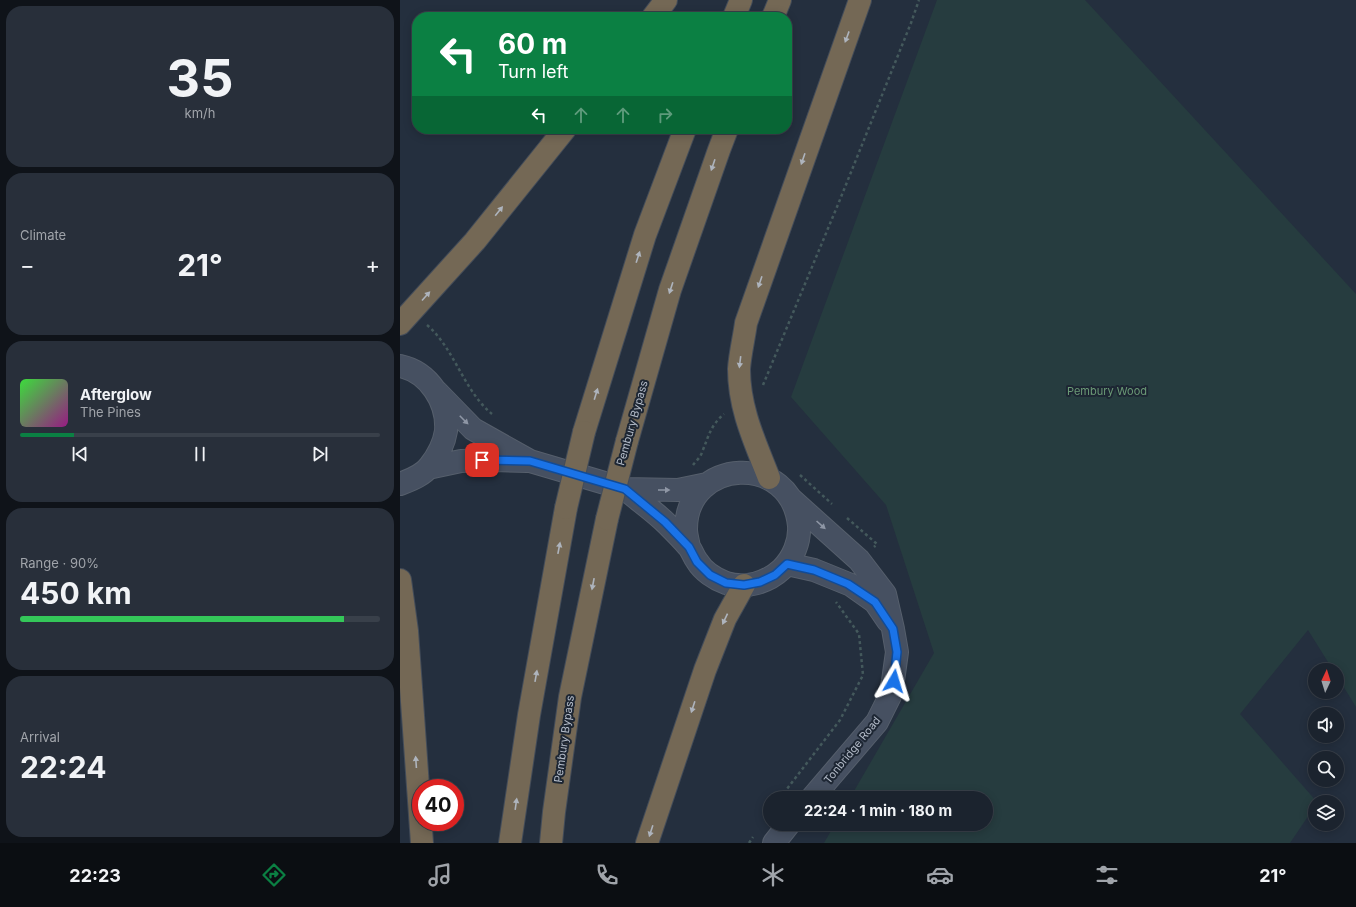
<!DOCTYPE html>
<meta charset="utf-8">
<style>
body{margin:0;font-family:Inter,sans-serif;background:#282f3a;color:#f1f3f6;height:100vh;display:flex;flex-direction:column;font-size:15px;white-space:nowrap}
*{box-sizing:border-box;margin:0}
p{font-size:13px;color:#a0a4aa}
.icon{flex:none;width:22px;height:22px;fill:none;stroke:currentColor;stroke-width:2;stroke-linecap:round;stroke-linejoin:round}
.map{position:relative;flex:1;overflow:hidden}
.panel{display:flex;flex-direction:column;gap:6px;padding:6px;background:#0f1319;width:400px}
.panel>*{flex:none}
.guide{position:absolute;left:12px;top:12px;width:380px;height:122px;border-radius:16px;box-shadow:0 2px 10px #0003,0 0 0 1px #39404a;background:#0b8043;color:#fff;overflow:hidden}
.needle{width:26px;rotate:4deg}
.buttons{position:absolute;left:908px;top:663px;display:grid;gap:8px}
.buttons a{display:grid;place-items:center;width:36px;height:36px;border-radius:50%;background:#1b232e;box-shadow:0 2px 10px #0003,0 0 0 1px #39404a;font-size:20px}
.speed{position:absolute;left:12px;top:779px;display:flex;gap:8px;font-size:20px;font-weight:700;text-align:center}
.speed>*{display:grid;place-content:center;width:52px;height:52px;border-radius:50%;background:#1b232e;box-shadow:0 2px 10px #0003,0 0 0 1px #39404a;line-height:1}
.speed .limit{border:6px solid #d22;background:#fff;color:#111}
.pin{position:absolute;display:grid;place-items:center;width:34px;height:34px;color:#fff;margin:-17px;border-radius:8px;box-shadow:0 2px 6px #0006}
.me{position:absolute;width:44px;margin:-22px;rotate:7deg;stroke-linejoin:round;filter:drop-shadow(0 0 3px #0008)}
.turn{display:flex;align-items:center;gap:14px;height:84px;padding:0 20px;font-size:18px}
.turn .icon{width:52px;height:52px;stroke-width:2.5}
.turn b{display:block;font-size:28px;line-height:34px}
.lanes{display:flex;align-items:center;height:38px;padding:0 20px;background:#0003;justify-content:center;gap:20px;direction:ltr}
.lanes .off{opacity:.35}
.big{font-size:30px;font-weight:700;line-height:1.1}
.panel .widget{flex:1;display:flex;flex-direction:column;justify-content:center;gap:6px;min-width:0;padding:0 14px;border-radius:16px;background:#282f3a}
.panel .dial{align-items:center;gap:0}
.dial b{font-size:52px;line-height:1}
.song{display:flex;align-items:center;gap:12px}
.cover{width:48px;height:48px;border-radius:6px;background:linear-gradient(135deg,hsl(120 70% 55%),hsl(310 70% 35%))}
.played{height:4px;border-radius:2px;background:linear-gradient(90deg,#0b8043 15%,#39404a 15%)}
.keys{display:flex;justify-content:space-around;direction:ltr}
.heat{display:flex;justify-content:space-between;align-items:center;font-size:22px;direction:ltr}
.charge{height:6px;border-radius:3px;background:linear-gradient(90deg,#34c759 90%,#39404a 0)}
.trip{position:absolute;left:363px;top:791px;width:230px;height:40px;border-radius:20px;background:#1b232e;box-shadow:0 2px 10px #0003,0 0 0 1px #39404a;font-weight:700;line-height:40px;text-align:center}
.tabs{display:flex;height:64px;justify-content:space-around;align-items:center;background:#0b0e12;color:#a0a4aa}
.tabs .icon{width:28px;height:28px}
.tabs .current{color:#0b8043}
.tabs b{font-size:18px;color:#f1f3f6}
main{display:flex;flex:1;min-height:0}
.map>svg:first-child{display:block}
.green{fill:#263c3f}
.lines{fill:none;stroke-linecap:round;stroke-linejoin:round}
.secondary-casing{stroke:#565f6c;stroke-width:24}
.highway-casing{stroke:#434c59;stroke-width:24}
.path{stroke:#44595c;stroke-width:2.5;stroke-dasharray:3 3;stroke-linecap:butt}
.secondary{stroke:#465061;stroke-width:22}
.highway{stroke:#746855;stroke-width:22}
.highway-bridge-casing{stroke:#434c59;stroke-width:24;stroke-linecap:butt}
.highway-bridge{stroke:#746855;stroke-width:22}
.oneway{fill:#aeb4bd}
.oneway2{fill:#8e96a5}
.route-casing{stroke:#114b97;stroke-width:10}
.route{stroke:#1a73e8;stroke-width:7}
.labels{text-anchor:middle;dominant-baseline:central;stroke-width:4;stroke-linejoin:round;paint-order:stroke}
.park-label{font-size:11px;fill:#6b9a76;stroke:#1d2633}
.street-label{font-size:11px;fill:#b4bcc9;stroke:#1d2633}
</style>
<main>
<section class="panel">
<div class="widget dial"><b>35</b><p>km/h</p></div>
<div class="widget"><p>Climate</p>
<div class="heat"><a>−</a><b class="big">21°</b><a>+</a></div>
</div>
<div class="widget">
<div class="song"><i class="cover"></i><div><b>Afterglow</b><p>The Pines</p></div></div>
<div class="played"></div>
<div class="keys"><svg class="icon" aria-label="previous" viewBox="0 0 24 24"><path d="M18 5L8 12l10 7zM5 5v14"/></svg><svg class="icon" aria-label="pause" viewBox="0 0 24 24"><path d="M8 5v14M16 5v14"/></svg><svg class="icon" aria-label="next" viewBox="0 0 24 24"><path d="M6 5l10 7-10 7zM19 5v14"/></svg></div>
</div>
<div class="widget"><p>Range · 90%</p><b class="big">450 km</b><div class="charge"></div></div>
<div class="widget"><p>Arrival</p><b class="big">22:24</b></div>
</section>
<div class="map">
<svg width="956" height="843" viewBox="0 0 956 843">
<rect width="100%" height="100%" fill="#242f3e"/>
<path class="green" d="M537 0H685L956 294V707L937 676V670H933L908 630 840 714 917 802H915V806L890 843H424L435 824H586V798H450L534 653 486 505 391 397Z"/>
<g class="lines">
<defs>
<path id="secondary" d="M0 366C29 372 48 402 46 431 44 444 37 457 29 467 22 476 10 480 0 484
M37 392 73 429 130 461 225 489 278 490 307 484
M28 468 61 461 93 460 127 461
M225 489C239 501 254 511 267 524 274 531 281 538 288 546 292 550 293 556 297 561 303 571 315 579 326 583 345 589 367 583 382 569 393 558 400 542 399 526 392 451 286 458 286 529 286 535 288 541 289 547
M391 499 459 560 485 594 493 629 497 652 493 681 490 696 477 722 412 798
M387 564 414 570 451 585 475 602 488 621
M374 843 389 824"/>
<path id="highway" d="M253 17 266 0
M334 17 341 0
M373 17 380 0
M0 324 75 241 165 129
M184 432 245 235 285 129
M227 441 270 290 319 150 327 129
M369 478C355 442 339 409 339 369 340 354 344 338 346 323L460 0
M0 580 7 631 22 843
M110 843 129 715 166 508
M151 843 154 812 170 697 207 519
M247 843 305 670 325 619 344 585"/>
</defs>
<use href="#secondary" class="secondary-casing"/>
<use href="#highway" class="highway-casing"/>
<path class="path" d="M27 325C55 349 63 390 92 414
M363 385 439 202 511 23 519 0
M293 465C296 461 301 457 302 452 309 436 310 426 324 414
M400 475 432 504
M447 518 477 544 474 547
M380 798 440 720 463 675 459 634 436 602
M349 843 353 837"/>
<use href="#secondary" class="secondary"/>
<use href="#highway" class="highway"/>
<defs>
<path id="highway-bridge" d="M166 508 184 432
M207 519 227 441"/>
</defs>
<use href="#highway-bridge" class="highway-bridge-casing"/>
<use href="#highway-bridge" class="highway-bridge"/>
</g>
<defs><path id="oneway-solid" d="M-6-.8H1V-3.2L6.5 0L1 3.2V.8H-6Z"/></defs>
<g class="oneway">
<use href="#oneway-solid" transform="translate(447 37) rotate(110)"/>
<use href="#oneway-solid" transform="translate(403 159) rotate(109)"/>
<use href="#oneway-solid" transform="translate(313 165) rotate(109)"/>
<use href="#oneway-solid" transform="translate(99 211) rotate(-51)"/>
<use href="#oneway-solid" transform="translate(238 257) rotate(-72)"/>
<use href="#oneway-solid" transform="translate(360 282) rotate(109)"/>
<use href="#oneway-solid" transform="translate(271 288) rotate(108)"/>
<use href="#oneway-solid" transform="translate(26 296) rotate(-48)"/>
<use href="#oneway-solid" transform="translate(340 362) rotate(97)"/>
<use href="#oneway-solid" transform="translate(196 394) rotate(-73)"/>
<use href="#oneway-solid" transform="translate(159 548) rotate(-79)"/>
<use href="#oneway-solid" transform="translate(193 584) rotate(101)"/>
<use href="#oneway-solid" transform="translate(325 619) rotate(115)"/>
<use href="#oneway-solid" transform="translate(136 676) rotate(-80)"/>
<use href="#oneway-solid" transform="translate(293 707) rotate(108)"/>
<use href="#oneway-solid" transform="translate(16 762) rotate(-94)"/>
<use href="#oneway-solid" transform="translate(116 804) rotate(-82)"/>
<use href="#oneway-solid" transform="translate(251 831) rotate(108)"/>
</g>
<g class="oneway2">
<use href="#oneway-solid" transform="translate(64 420) rotate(45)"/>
<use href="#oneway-solid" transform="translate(264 490)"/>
<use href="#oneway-solid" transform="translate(421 525) rotate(42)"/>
</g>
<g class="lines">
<defs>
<path id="route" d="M82 460 130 461 225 489 265 522 289 547 297 562 310 575 326 583 344 585 360 582 375 575 387 564 414 570 448 584 475 602 493 629 497 652 494 681"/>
</defs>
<use href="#route" class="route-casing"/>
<use href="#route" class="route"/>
</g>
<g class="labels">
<g class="park-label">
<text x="707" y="391">Pembury Wood</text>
</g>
<g class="street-label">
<text transform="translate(232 423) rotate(-74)">Pembury Bypass</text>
<text transform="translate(164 739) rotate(-82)">Pembury Bypass</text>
<text transform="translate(452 750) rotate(-51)">Tonbridge Road</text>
</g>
</g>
</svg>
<div class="buttons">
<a><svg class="needle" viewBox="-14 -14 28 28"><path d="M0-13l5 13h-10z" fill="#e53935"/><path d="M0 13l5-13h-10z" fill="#a0a4aa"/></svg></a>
<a><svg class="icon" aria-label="sound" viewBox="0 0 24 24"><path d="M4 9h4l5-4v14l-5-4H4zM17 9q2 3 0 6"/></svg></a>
<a><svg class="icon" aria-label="search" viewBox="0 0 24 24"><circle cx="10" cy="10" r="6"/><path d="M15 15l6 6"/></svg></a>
<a><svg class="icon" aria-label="layers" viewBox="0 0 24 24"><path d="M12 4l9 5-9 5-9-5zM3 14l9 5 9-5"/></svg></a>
</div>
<div class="speed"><div class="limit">40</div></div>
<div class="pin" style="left:82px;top:460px;background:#d93025"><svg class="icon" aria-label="arrive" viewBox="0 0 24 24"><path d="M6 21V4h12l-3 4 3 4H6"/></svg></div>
<svg class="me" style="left:494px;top:681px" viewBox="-20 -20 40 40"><path d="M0-17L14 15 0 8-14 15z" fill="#1a73e8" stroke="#fff" stroke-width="4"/></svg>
<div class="trip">22:24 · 1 min · 180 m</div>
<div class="guide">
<div class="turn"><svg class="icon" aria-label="left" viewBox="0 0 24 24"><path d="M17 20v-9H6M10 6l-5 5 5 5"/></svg><div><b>60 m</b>Turn left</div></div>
<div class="lanes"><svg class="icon" aria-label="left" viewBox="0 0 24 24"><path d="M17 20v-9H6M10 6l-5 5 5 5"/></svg><svg class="icon off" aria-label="ahead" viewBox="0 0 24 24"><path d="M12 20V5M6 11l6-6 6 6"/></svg><svg class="icon off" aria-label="ahead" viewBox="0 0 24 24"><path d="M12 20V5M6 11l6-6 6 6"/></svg><svg class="icon off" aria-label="right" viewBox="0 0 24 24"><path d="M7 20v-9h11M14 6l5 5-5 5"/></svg></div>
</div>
</div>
</main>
<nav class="tabs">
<b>22:23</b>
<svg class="icon current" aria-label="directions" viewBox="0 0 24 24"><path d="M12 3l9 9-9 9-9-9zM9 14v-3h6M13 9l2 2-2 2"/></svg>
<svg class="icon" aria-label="music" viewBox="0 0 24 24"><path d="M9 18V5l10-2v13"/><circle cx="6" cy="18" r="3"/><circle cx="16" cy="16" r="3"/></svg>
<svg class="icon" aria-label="phone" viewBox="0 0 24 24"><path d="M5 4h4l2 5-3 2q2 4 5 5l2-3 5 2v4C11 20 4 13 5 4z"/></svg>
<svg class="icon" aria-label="climate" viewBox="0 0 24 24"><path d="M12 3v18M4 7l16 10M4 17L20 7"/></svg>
<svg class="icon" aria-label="car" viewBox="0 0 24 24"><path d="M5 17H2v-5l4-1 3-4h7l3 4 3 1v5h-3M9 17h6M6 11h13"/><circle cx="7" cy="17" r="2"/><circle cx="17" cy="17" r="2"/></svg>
<svg class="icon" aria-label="filters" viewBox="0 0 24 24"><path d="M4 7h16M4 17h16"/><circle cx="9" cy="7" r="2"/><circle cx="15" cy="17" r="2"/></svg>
<b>21°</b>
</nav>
